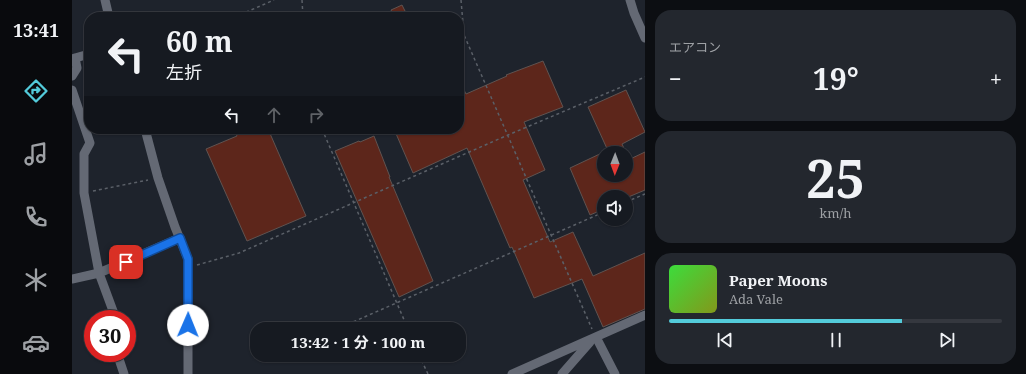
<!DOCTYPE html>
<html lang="ja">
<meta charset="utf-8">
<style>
body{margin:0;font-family:"Noto Serif","Noto Sans JP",serif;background:#23272e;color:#f1f3f6;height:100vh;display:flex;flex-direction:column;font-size:15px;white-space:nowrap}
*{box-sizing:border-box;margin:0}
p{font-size:13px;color:#9ea1a5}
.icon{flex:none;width:22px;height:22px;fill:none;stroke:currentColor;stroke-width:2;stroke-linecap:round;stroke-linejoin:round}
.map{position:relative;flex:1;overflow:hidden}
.side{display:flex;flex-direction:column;gap:10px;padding:10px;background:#0c0e12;width:381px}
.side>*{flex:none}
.top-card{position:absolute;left:12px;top:12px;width:380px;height:122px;border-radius:16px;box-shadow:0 1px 3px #0004,0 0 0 1px #35383f;background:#161a21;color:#f1f3f6;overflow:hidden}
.needle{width:26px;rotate:181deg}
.fabs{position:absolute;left:525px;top:146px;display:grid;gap:8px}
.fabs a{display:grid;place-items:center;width:36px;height:36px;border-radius:50%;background:#161a21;box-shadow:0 1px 3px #0004,0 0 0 1px #35383f;font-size:20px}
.speed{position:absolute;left:12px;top:310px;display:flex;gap:8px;font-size:20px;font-weight:700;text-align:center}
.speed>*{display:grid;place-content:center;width:52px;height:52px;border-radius:50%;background:#161a21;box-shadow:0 1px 3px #0004,0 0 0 1px #35383f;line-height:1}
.speed .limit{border:6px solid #d22;background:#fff;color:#111}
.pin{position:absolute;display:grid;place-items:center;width:34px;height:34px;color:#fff;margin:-17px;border-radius:8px;box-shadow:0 2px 6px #0006}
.me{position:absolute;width:44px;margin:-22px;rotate:1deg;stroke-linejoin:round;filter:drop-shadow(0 0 3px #0008)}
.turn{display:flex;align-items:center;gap:14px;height:84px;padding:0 16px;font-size:18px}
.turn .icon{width:52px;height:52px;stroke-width:2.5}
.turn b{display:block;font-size:28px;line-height:34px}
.lanes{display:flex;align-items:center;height:38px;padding:0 16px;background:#0003;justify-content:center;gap:20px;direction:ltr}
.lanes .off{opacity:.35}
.big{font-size:30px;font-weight:700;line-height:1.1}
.side .card{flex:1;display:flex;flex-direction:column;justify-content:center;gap:6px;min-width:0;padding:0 14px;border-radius:16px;background:#23272e}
.side .dial{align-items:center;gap:0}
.dial b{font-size:52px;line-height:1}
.song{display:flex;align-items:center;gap:12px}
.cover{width:48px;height:48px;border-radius:6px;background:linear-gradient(135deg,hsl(120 70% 55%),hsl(70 70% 35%))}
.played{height:4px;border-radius:2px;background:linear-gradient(90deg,#53cbda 70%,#35383f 70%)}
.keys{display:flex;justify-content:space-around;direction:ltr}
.heat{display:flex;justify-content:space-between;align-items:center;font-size:22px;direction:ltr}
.trip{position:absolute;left:178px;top:322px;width:216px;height:40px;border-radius:16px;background:#161a21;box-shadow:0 1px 3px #0004,0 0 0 1px #35383f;font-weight:700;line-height:40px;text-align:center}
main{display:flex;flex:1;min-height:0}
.tab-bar{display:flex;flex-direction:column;width:72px;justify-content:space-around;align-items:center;background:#090a0d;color:#9ea1a5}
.tab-bar .icon{width:28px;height:28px}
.tab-bar .selected{color:#53cbda}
.tab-bar b{font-size:18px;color:#f1f3f6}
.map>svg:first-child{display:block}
.building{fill:#5d261b;stroke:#605350}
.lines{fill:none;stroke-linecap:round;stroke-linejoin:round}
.path{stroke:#5b6068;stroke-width:1.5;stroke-dasharray:3 3;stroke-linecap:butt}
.minor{stroke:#646974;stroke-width:9}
.route-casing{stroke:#114b97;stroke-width:10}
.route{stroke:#1a73e8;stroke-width:7}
</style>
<main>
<nav class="tab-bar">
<b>13:41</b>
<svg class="icon selected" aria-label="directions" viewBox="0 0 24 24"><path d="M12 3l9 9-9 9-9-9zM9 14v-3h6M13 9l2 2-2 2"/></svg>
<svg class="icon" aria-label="music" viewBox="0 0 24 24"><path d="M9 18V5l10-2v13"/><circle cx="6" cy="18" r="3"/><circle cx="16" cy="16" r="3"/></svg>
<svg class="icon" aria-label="phone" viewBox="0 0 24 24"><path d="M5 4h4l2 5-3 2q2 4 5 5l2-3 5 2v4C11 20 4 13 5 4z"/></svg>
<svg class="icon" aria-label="climate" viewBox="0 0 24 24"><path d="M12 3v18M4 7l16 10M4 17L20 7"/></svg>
<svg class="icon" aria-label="car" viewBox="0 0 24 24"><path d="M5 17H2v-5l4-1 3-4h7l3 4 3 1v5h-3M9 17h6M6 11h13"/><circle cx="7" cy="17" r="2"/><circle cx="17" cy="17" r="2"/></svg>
</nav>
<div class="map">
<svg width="573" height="374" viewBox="0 0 573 374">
<rect width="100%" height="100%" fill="#1e232c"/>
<path class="building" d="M330 5 336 17H322L319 10Z
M471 61 491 107 452 122 473 170 451 180 478 242 501 232 521 276 573 253V309L531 327 510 279 462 298 440 247 438 248 395 148 341 173 322 129H387V80L394 94 435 76 434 75Z
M554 90 573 132 550 144 554 153H537L516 107Z
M162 129H196L234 216 175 241 134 149 165 136Z
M302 136 318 177H317L361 281 327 297 263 151 287 141 288 142Z
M532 152V175H554V161L573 152V190L554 198V197H532V209L518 215 498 168Z"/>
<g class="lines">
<path class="path" d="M230 0 231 17
M389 0 392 35 520 329
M163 17 202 0
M250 129 336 329
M21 191 76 180
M554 202 573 194
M125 265 167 253 436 135 573 77
M265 329 532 212
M347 355 356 374
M197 358 204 355"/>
<path class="minor" d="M33 0 37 17
M558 0 562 13 573 38
M0 59 17 54
M0 76 5 68 3 58
M0 90 18 143 12 154V193L27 273 44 319
M73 129 86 178 103 227 116 259V374
M0 279 27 273 108 238
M524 337 543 374
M45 353 52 374
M440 374 573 315
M490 374 518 342"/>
</g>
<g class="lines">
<defs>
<path id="route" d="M54 262 108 238 116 259V325"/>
</defs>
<use href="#route" class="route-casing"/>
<use href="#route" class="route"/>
</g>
</svg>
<div class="fabs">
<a><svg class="needle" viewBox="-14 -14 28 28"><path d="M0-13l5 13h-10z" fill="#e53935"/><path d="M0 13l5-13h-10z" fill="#9ea1a5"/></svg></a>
<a><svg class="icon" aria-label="sound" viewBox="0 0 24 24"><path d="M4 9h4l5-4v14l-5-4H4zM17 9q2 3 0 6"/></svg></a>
</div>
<div class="speed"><div class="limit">30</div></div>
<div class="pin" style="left:54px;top:262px;background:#d93025"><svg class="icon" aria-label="arrive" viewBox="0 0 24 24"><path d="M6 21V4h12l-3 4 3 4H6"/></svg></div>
<svg class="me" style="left:116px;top:325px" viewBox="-20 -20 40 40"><circle r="19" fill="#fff"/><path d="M0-13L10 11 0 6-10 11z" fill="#1a73e8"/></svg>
<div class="trip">13:42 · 1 分 · 100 m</div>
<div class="top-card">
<div class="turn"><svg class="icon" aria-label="left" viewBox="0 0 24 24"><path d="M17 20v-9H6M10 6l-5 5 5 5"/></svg><div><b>60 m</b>左折</div></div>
<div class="lanes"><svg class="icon" aria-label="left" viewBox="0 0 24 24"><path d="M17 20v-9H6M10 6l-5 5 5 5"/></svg><svg class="icon off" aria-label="ahead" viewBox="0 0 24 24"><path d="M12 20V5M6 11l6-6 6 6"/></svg><svg class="icon off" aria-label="right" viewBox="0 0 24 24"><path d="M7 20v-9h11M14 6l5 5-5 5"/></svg></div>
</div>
</div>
<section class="side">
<div class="card"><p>エアコン</p>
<div class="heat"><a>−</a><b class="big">19°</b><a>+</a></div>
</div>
<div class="card dial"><b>25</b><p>km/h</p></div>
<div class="card">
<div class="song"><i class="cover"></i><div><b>Paper Moons</b><p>Ada Vale</p></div></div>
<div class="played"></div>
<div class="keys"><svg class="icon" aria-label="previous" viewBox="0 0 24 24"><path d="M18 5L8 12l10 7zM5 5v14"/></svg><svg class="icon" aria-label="pause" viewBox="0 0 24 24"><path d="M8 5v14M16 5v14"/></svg><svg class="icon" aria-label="next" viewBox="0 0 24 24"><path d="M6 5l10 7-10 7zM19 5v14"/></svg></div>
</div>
</section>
</main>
